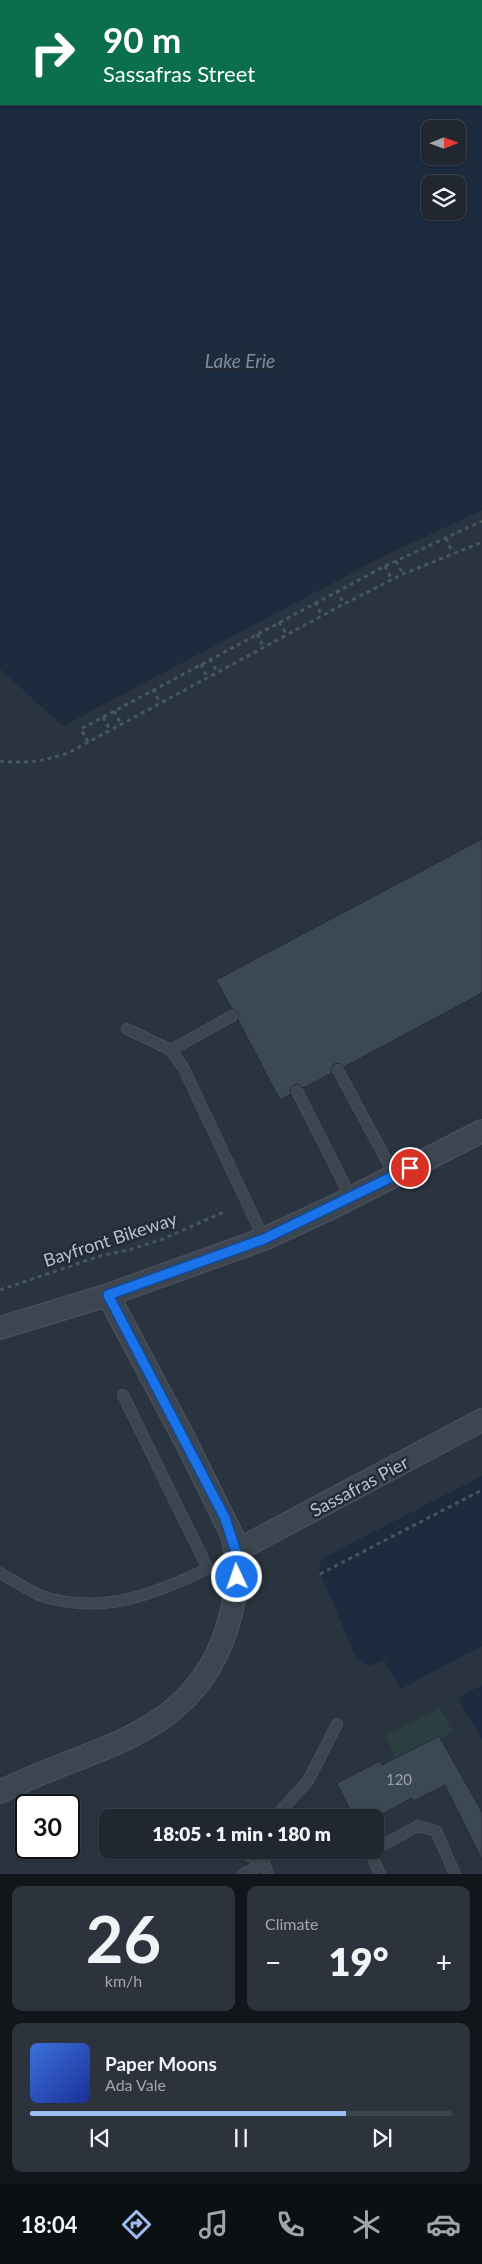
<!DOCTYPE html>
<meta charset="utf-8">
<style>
body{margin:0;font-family:Lato,sans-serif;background:#2d333c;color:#f1f3f6;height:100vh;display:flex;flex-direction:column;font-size:19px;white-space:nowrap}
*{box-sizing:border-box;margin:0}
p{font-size:16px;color:#a2a5ab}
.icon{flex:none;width:28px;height:28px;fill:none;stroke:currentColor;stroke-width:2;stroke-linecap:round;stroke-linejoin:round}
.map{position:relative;height:1874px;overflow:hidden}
.drawer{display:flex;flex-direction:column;gap:12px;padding:12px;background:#12151a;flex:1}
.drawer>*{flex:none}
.guide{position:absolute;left:0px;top:0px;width:482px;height:105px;box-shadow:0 1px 4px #0004,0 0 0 1px #3d444c;background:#0b6e4f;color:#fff;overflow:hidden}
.needle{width:32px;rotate:89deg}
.fabs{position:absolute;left:421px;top:120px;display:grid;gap:10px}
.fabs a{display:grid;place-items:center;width:45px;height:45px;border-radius:10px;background:#202730;box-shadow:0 1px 4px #0004,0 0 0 1px #3d444c;font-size:25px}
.speed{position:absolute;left:15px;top:1794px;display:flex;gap:10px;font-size:25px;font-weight:700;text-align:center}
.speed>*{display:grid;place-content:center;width:65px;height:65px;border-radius:50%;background:#202730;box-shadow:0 1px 4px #0004,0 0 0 1px #3d444c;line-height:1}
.speed .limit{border:2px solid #111;border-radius:8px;background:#fff;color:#111}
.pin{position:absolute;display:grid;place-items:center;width:42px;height:42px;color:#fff;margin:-21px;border:2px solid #fff;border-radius:50%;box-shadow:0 1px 5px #0007}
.me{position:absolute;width:55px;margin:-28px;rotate:357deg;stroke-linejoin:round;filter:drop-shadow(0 0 4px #0008)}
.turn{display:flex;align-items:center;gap:18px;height:105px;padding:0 20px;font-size:22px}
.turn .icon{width:65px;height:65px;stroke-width:2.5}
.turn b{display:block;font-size:35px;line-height:42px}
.big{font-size:38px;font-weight:800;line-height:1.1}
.drawer .card{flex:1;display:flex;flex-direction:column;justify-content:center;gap:8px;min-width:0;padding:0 18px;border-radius:10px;background:#2d333c}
.drawer .dial{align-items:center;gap:0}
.dial b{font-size:65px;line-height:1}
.song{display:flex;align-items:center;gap:15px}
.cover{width:60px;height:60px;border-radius:8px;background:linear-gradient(135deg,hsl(220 70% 55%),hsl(230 70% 35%))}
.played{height:5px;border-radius:2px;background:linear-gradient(90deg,#9bbdef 75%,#3d444c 75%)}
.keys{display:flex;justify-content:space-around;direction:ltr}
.heat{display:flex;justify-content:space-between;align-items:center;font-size:28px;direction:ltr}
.drawer .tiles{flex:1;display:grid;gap:12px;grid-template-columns:1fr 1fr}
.card:last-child{grid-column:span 2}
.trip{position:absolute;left:99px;top:1809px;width:285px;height:50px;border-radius:10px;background:#202730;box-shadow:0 1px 4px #0004,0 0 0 1px #3d444c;font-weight:800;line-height:50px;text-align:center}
.menu{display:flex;height:80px;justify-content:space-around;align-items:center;background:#0d1013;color:#a2a5ab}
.menu .icon{width:35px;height:35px}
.menu .current{color:#9bbdef}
.menu b{font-size:22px;color:#f1f3f6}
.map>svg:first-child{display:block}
.green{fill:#2b3f41}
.water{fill:#1d2b3e;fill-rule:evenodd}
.pier{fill:#2a3440}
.building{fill:#3c4856;stroke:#242d38}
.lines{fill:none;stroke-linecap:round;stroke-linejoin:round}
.service-casing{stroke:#474f5a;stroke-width:12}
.minor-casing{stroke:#474f5a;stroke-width:24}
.path{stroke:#455859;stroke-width:3;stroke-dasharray:4 4;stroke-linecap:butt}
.service{stroke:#3d4650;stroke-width:10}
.minor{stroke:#3d4650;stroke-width:21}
.route-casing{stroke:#114b97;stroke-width:12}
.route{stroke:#1a73e8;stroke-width:9}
.labels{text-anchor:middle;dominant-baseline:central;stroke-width:5;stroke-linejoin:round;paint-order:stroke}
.number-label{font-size:15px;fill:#98a1ab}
.street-label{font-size:18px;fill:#bac1ca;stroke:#222b36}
.water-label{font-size:19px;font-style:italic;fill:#778ca6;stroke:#222b36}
</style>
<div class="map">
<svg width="482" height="1874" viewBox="0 0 482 1874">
<rect width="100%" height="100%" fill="#2a3440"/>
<path class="green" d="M440 1708 453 1732 441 1738 439 1736 396 1758 385 1736Z"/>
<path class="water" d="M0 0H482V510L382 557 63 726 0 669ZM1 1H481V104H1ZM430 129H458V156H430ZM430 184H458V211H430Z
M482 1476V1740L458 1698 443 1666 401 1689 384 1660 369 1666 356 1657 318 1568 323 1558Z"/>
<path class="pier" d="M482 1646V1685L458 1698 443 1666Z"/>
<path class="building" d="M482 839V993L344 1067 339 1063 334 1064 331 1069 332 1073 303 1088 298 1084 294 1085 290 1090 291 1094 280 1100 238 1020V1013L232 1009 216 980Z
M439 1736 482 1812V1860L445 1785 413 1801 412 1798 375 1818H354L337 1783 380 1761 382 1765Z"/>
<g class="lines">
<defs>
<path id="service" d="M127 1029 171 1050 184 1069 264 1239
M171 1050 232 1016
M338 1070 395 1176
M297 1091 351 1198
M0 1573C15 1581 32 1594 48 1598 109 1614 154 1593 208 1569L123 1395
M274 1818 308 1781 337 1724
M375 1849 418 1826 436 1831 455 1874
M239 1850 264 1864 268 1874
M373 1850 370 1852 380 1874
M140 1852 144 1850
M243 1874 264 1864V1850"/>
<path id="minor" d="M0 1328 108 1295 264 1239 335 1206 482 1131
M236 1551 482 1420
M0 1792C90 1746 192 1740 227 1628 237 1597 240 1567 232 1535L185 1440 108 1295"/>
</defs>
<use href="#service" class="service-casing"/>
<use href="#minor" class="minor-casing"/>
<path class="path" d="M446 538 452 552
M396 561 403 574
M385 566 392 580
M337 590 344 604
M315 602 322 616
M279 622 287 635
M257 634 264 648
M210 659 217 672
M201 664 207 677
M153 689 160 703
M114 711 121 724
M103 717 110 730
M88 742 81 729 385 566 482 521
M0 761C27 764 43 761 68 753L344 604 403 574 482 542
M0 1290 100 1256 132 1249 163 1239 226 1211
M320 1574 482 1490"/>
<use href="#service" class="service"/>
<use href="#minor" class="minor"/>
</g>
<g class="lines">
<defs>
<path id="route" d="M237 1577 236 1552 225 1518 108 1295 264 1239 410 1168"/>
</defs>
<use href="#route" class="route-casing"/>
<use href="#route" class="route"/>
</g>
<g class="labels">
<g class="number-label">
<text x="399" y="1779">120</text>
</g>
<g class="street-label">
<text transform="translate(110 1239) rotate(-18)">Bayfront Bikeway</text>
<text transform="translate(359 1486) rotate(-28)">Sassafras Pier</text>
</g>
<g class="water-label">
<text x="240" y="360">Lake Erie</text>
</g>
</g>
</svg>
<div class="fabs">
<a><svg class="needle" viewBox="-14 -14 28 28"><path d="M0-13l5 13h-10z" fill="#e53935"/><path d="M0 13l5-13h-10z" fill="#a2a5ab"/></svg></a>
<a><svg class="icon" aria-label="layers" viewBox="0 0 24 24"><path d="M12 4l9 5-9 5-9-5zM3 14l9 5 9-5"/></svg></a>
</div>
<div class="speed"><div class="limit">30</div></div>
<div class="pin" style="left:410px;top:1168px;background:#d93025"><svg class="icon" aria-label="arrive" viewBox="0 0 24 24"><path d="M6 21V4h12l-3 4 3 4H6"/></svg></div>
<svg class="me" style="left:237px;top:1577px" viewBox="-20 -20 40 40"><circle r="17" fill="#1a73e8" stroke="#fff" stroke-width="3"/><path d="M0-11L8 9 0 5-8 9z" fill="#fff"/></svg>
<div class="trip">18:05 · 1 min · 180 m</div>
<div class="guide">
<div class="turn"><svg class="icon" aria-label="right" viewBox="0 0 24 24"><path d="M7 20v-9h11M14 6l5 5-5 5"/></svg><div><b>90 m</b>Sassafras Street</div></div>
</div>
</div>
<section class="drawer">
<div class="tiles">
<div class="card dial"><b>26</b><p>km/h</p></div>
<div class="card"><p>Climate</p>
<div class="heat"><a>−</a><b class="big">19°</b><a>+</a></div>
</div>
<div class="card">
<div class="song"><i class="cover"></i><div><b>Paper Moons</b><p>Ada Vale</p></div></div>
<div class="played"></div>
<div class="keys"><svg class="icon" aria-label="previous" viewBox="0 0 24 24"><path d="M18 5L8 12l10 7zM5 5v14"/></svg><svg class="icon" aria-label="pause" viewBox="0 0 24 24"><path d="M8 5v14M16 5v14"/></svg><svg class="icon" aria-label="next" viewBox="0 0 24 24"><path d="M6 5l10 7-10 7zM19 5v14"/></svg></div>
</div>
</div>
</section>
<nav class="menu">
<b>18:04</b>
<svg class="icon current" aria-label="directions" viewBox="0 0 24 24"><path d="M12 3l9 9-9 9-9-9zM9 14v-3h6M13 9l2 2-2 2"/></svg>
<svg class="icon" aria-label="music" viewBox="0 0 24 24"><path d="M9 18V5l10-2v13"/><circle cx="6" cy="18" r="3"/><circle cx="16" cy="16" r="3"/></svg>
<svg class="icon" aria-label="phone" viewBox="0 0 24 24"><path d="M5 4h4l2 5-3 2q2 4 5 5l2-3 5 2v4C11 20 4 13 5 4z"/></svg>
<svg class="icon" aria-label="climate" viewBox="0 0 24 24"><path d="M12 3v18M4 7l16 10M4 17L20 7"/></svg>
<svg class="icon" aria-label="car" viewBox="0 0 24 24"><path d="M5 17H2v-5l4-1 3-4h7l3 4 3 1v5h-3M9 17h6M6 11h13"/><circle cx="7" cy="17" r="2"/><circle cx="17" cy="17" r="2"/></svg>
</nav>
